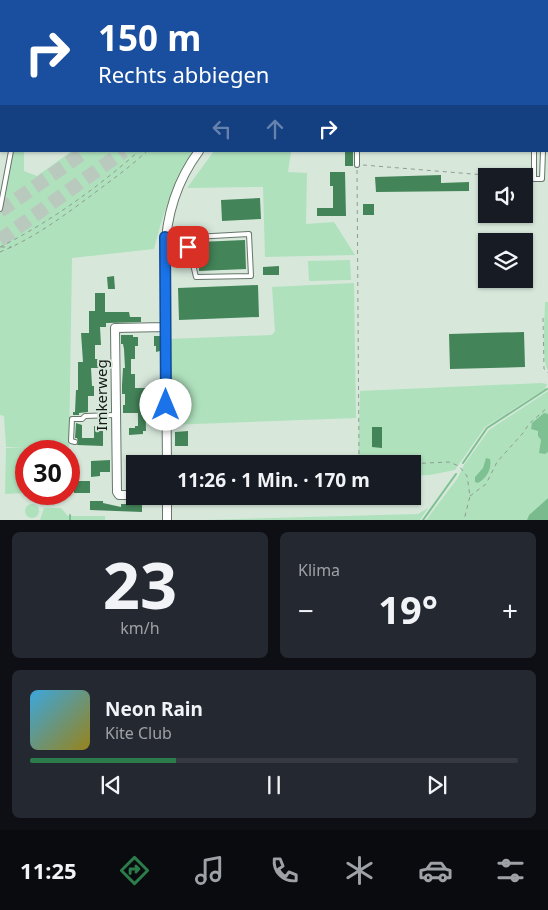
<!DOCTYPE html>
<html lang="de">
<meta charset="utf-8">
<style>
body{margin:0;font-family:"Noto Sans",sans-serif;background:#242831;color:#f1f3f6;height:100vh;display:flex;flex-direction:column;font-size:19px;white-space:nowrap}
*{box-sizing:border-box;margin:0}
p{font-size:16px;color:#9ea1a6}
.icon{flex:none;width:28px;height:28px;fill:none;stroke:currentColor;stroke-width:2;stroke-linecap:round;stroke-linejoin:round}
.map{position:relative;height:520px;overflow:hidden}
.details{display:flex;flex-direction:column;gap:12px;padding:12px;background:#0d0f14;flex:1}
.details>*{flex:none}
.banner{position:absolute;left:0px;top:0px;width:549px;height:152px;box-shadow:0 1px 4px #0004;background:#1a4fa0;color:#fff;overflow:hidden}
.tools{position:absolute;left:478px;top:168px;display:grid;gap:10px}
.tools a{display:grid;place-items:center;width:55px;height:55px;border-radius:0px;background:#171b24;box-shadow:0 1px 4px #0004;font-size:25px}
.speed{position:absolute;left:15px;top:440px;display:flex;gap:10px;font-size:25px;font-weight:700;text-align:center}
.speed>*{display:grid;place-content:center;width:65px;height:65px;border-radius:50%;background:#171b24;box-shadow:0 1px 4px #0004;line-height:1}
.speed .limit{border:8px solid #d22;background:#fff;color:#111}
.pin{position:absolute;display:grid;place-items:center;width:42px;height:42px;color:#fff;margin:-21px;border-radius:10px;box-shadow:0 2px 8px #0006}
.me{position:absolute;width:55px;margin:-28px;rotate:0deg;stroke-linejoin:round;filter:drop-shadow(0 0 4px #0008)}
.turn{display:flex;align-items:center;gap:18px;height:105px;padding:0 15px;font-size:22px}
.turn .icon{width:65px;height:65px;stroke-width:2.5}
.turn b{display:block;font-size:35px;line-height:42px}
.lanes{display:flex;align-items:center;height:48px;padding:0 15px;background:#0003;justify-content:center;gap:25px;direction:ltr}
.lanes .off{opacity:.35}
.big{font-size:38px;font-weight:700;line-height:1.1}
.details .tile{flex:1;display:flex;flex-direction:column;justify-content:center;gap:8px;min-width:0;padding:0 18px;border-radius:8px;background:#242831}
.details .dial{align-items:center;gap:0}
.dial b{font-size:65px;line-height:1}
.song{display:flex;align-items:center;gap:15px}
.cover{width:60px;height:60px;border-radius:8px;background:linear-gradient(135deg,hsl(200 70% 55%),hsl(50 70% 35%))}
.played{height:5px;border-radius:2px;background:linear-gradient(90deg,#2c7b4b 30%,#363941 30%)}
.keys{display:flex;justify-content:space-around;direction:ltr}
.heat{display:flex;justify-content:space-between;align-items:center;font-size:28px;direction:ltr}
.details .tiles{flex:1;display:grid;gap:12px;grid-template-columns:1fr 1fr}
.tile:last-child{grid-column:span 2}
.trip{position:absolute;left:126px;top:455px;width:295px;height:50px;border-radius:0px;background:#171b24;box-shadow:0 1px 4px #0004;font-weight:700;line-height:50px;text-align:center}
.menu{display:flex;height:80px;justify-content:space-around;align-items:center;background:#090b0e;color:#9ea1a6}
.menu .icon{width:35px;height:35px}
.menu .current{color:#2c7b4b}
.menu b{font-size:22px;color:#f1f3f6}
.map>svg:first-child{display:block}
.green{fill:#afe1bd}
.forest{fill:#7abb8e}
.water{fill:#7fc093}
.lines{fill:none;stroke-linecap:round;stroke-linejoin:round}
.stream{stroke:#7fc093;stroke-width:2}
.building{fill:#448459}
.motorway-tunnel{stroke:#bac9bd;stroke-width:14;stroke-dasharray:14 7;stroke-linecap:butt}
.service-casing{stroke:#66766a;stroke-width:6}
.minor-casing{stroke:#66766a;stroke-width:10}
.tertiary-casing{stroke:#66766a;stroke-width:11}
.path{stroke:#8f9c92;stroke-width:1;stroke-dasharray:4 4;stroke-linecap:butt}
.service{stroke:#fff;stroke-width:4}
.minor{stroke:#fff;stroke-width:8}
.tertiary{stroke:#fff;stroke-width:9}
.route-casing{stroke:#114b97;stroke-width:12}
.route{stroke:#1a73e8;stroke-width:9}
.labels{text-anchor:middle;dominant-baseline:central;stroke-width:4;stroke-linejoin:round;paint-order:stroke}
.street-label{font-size:15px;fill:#131914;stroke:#d7e8db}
</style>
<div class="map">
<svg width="548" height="520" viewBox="0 0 548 520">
<rect width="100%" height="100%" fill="#d7e8db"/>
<path class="green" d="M13 151H24V171L37 176 72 151H193C173 182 163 214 154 249L72 258 69 451H26V493L5 494 6 448 26 447H6L4 416 0 415V205L3 204Z
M214 151H297L291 152 288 172 307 173 306 224 334 222 355 255 265 257 263 187 187 188Z
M350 260 351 280 309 281 308 261Z
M354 283 356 418 168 425V339L272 335 275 331 272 287Z
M545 302H548V370C541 363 545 315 545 302Z
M541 383 547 384 545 389 485 427 455 470 430 475 413 476 412 464H358L360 391Z
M548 391V498L529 515 527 520H426L457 479 464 465 489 430Z
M25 511a7 7 0 1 1 14 0a7 7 0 1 1-14 0Z
M44 508H61L68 516H105V520H40Z
M428 508 420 520H205L418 514Z"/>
<path class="forest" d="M548 498V520H527L529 515Z"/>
<path class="water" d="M544 413 548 414V452L545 454 539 453 541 440 538 436V431L531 429 532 423Z
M486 458 490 459C492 469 487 478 478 483L475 482V477L483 468Z"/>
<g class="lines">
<path class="stream" d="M463 463 487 428 547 389
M70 515V520
M423 520 456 474"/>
</g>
<path class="building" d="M345 151H353V166H345Z
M330 172H345L346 216H317V208H333V186H330Z
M441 175V183L469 182V191L376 192 375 177Z
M260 198 261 219 222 221 221 200Z
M363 204H374V215H363Z
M245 240 246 269 199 271 198 242Z
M279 266V275H263V267Z
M114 276 115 289H108L107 277Z
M258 285 259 317 179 320 178 288Z
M95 293H105V312H129L130 317H141V322L108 323H106V327H100L101 345H95V359H106V368H91L92 386H94V396H88V412L79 413V415H73V412H75L76 390H78V362H83L81 333H89V311H95Z
M524 332 525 367 450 369 449 334Z
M121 335H133V337H138V346H135V359H131V374H135V388H145L146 431H143V434L129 435V428H135V426H138V413H123V405H125V394H122V385L123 368H125L124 349 123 344H121Z
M154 336H160V351L156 352V346H154Z
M76 423 82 425V438H80H94V426H103V446L77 445 78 441 77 438H75Z
M372 427H382V448L372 447Z
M188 431V446H175V432Z
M110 460V472H100V476L91 477V461Z
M74 481H90V493H74Z
M90 501H103V503L121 507V504H129V501H142V512L90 510Z"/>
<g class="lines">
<path class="motorway-tunnel" d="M303 1 305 0
M334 1 335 0
M0 211 86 151
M0 240 124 151"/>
<defs>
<path id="service" d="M528 0V1
M430 1 433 0
M536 1V0
M0 121 1 119
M534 151V179H542L543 151
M357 165V151
M0 209 11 151
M165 237 189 247 196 277 251 276 249 234 194 237 189 247
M75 442 71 441 72 419H82L85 416 115 415"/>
<path id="minor" d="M50 1 51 0
M0 54 1 53
M167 464 165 254C166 216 176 182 199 151
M135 495H119L117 492 115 328 166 327
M167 496V520"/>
<path id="tertiary" d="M204 0 205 1"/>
</defs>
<use href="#service" class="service-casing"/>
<use href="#minor" class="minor-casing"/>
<use href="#tertiary" class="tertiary-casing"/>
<path class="path" d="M165 1V0
M232 1 238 0
M548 15V14
M363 165 497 176
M357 170 359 456 361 461 366 464
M524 178 528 179
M0 247C50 222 97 188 139 151
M1 247H12
M0 252C32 239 61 218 89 197 109 182 129 168 147 151
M543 318 544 369 548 373
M406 464 449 462 459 466 467 476 470 496 464 520
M470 496 486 484 497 462 523 433 529 424 548 407"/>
<use href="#service" class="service"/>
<use href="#minor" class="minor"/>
<use href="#tertiary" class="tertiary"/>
</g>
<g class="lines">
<defs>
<path id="route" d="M166 405 165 237 188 247"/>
</defs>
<use href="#route" class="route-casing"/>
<use href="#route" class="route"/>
</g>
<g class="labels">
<g class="street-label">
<text transform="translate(101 395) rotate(-90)">Imkerweg</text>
</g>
</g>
</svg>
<div class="tools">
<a><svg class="icon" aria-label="sound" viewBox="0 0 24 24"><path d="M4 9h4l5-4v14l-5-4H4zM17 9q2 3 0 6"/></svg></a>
<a><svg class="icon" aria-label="layers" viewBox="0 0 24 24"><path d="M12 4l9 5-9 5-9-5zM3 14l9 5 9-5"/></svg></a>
</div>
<div class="speed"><div class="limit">30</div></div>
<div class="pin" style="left:188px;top:247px;background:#d93025"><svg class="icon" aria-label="arrive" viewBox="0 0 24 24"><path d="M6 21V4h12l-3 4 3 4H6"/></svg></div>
<svg class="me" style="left:166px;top:405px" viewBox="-20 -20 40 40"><circle r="19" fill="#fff"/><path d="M0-13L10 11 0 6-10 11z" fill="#1a73e8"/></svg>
<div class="trip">11:26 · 1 Min. · 170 m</div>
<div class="banner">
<div class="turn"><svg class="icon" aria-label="right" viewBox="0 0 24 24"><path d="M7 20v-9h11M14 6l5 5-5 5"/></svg><div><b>150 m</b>Rechts abbiegen</div></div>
<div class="lanes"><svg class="icon off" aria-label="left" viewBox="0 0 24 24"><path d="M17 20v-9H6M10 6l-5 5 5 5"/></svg><svg class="icon off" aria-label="ahead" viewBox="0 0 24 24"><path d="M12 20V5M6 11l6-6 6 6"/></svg><svg class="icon" aria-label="right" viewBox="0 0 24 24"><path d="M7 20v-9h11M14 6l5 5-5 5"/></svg></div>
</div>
</div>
<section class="details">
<div class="tiles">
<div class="tile dial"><b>23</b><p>km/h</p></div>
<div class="tile"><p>Klima</p>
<div class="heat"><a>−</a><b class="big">19°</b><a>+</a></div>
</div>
<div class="tile">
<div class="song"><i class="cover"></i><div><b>Neon Rain</b><p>Kite Club</p></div></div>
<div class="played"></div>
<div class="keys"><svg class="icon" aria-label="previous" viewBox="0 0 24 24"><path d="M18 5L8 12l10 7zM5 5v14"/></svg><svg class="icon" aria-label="pause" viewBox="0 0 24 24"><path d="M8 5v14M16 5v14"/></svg><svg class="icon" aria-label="next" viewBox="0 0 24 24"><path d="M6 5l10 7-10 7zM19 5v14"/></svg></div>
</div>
</div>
</section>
<nav class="menu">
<b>11:25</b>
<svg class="icon current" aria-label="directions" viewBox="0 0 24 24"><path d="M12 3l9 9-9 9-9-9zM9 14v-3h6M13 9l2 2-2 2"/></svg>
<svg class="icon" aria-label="music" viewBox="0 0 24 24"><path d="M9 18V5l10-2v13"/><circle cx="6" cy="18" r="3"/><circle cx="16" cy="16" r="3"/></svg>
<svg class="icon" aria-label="phone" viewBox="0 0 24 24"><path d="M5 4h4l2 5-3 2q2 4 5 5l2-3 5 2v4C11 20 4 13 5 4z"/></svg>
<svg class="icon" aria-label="climate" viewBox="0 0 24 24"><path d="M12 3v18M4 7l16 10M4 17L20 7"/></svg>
<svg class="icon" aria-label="car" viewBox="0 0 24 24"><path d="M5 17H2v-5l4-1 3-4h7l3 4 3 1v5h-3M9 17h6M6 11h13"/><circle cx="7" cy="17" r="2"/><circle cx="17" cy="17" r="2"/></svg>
<svg class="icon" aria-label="filters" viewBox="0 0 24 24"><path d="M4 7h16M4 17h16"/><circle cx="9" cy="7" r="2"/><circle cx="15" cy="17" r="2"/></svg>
</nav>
